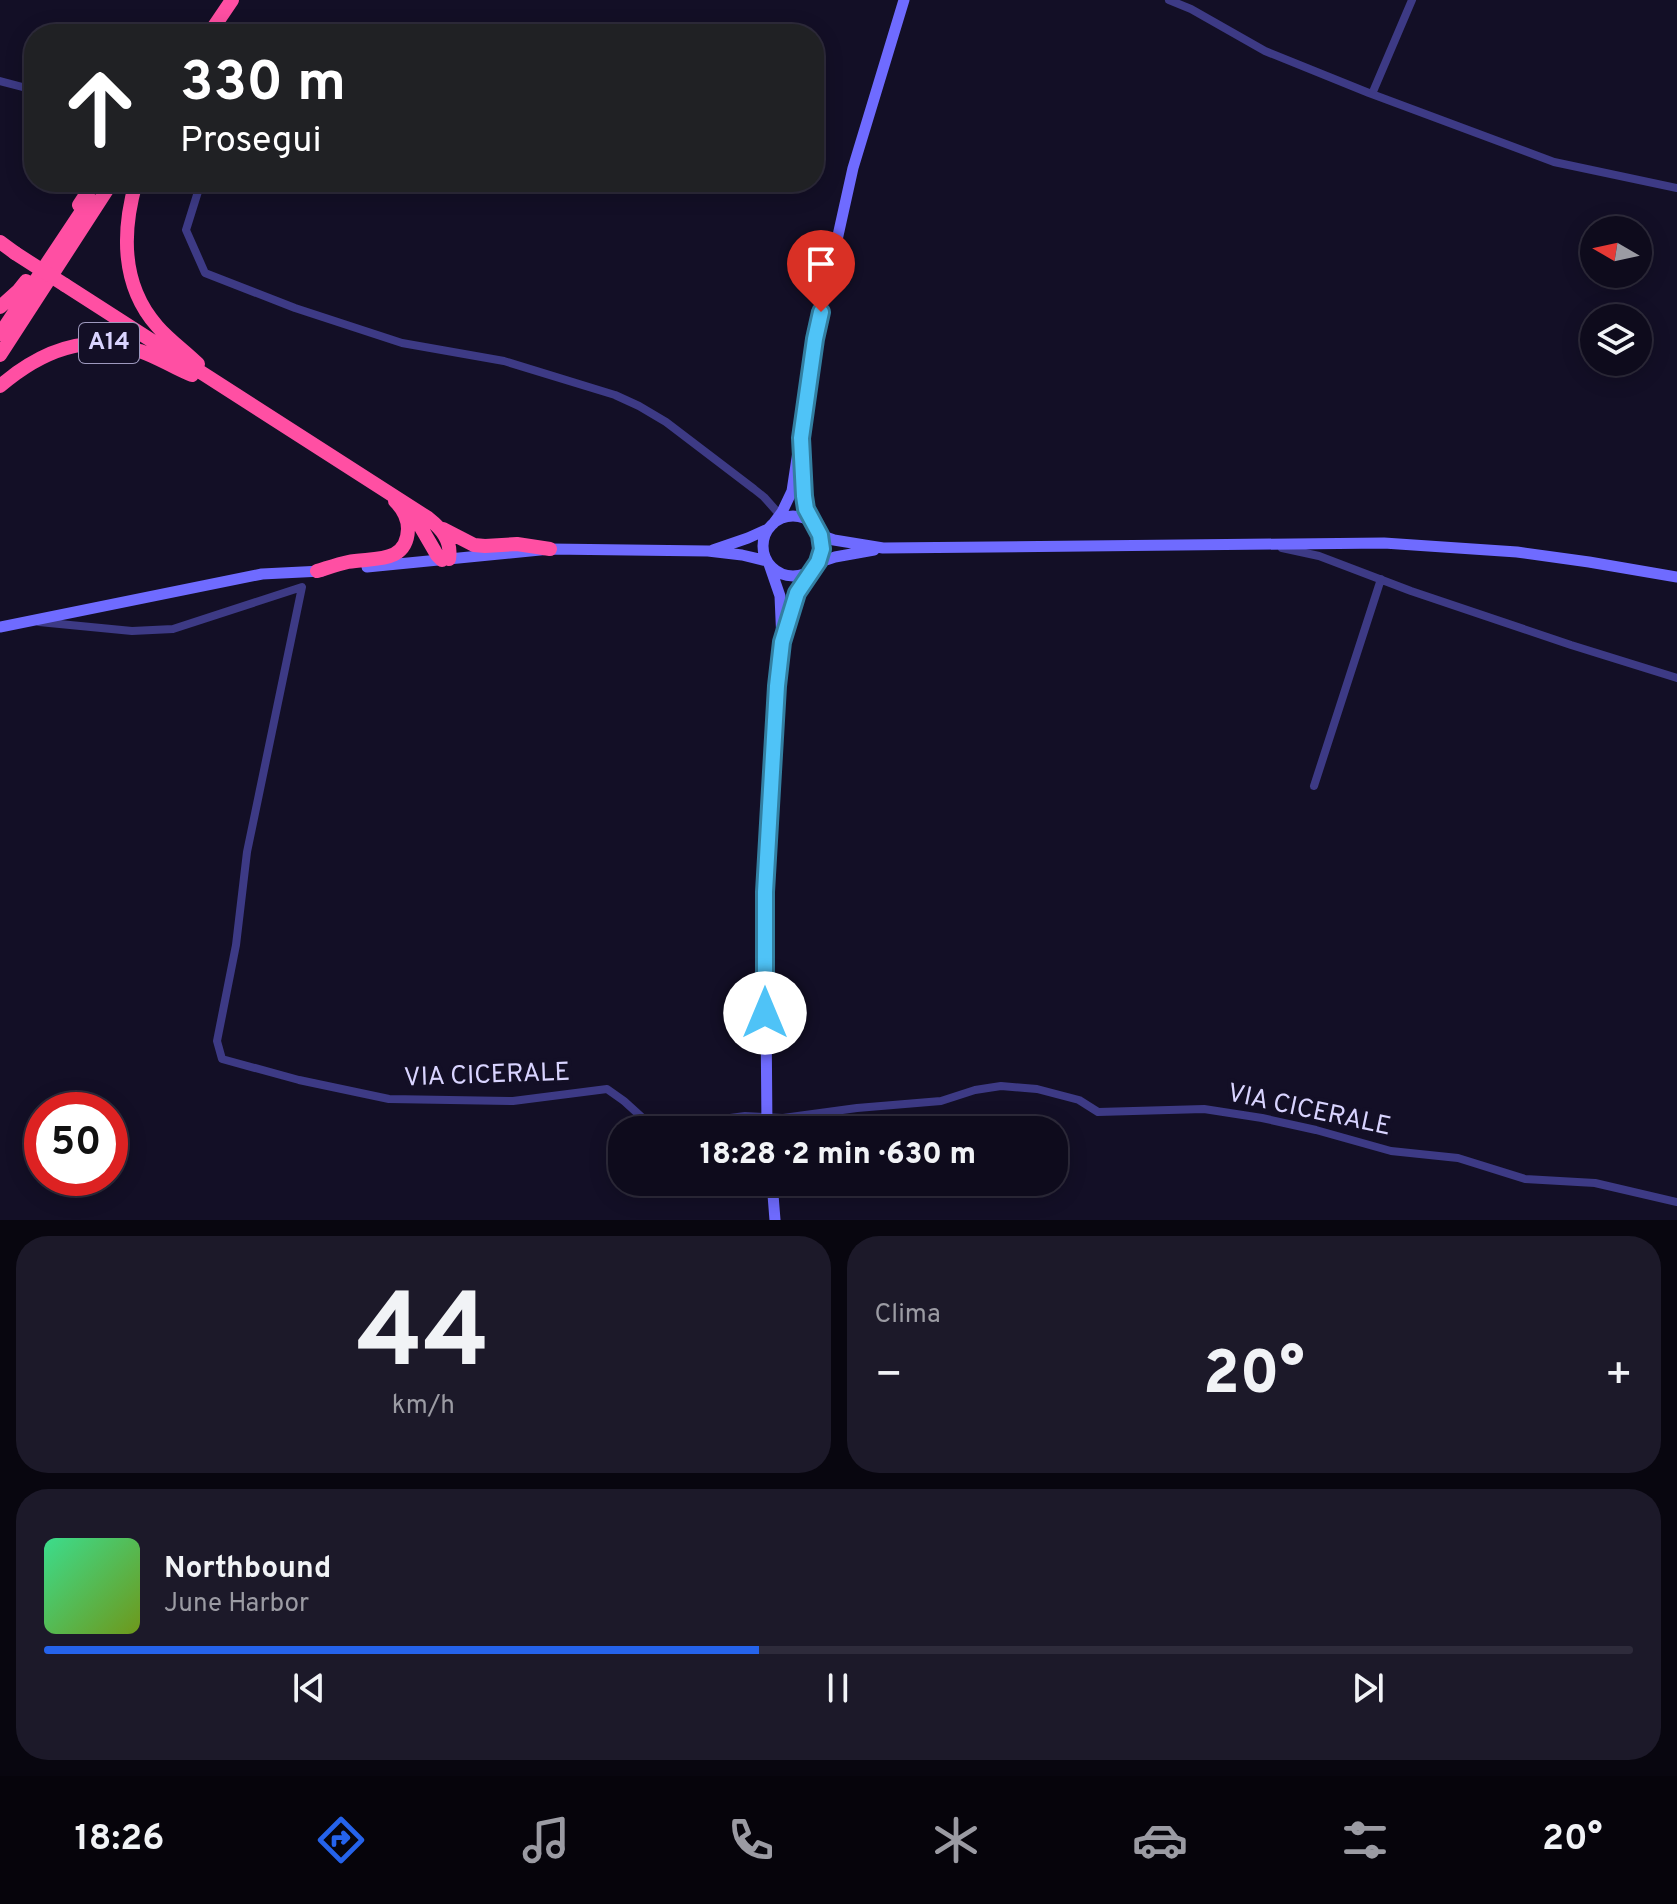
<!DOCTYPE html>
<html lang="it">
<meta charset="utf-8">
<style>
body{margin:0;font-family:Overpass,sans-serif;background:#1c1929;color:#f1f3f6;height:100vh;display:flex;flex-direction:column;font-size:30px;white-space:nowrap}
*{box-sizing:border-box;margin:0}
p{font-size:26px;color:#9b9ba3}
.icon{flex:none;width:44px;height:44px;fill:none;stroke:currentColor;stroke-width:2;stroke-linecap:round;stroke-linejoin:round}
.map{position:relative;height:1220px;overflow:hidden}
.side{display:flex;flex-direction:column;gap:16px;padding:16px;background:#08060f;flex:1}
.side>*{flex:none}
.banner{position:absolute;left:24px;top:24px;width:800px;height:168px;border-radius:32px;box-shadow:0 4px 20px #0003,0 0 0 2px #2e2b3b;background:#202124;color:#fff;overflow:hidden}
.needle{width:52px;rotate:279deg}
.tools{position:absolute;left:1580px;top:216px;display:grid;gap:16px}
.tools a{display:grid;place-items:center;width:72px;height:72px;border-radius:50%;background:#0e0b1c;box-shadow:0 4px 20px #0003,0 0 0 2px #2e2b3b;font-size:40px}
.speed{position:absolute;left:24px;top:1092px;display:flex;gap:16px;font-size:40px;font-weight:700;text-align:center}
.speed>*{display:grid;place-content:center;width:104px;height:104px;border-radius:50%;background:#0e0b1c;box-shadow:0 4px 20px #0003,0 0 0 2px #2e2b3b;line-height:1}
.speed .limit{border:12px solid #d22;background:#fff;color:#111}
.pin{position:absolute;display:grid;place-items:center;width:68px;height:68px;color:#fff;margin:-82px -34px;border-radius:50% 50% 50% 0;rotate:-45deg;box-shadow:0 0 8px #0007}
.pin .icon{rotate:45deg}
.me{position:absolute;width:88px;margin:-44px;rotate:0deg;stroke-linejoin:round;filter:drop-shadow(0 0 6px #0008)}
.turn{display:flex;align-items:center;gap:28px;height:168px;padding:0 24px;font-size:36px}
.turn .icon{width:104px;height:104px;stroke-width:2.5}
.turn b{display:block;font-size:56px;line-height:68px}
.big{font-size:60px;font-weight:800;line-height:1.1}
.side .widget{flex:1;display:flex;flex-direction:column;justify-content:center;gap:12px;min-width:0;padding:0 28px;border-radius:32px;background:#1c1929}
.side .dial{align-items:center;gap:0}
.dial b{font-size:104px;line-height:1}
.song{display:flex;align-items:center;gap:24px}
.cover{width:96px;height:96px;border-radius:12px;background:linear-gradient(135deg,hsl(150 70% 55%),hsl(80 70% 35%))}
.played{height:8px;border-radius:4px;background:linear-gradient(90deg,#2563eb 45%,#2e2b3b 45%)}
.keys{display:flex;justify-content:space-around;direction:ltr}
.heat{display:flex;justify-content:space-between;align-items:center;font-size:44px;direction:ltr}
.side .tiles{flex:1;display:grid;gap:16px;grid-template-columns:1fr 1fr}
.widget:last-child{grid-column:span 2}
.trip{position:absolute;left:608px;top:1116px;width:460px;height:80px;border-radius:32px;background:#0e0b1c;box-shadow:0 4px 20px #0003,0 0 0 2px #2e2b3b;font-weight:800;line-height:80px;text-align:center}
.tabs{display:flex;height:128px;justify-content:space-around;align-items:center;background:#06040b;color:#9b9ba3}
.tabs .icon{width:56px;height:56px}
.tabs .on{color:#2563eb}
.tabs b{font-size:36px;color:#f1f3f6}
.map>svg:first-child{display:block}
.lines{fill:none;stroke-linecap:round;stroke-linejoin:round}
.street{stroke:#3d3a85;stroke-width:8}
.secondary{stroke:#6f6bff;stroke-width:11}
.highway{stroke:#ff4fa3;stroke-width:14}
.highway-bridge{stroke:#ff4fa3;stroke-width:14}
.route-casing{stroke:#337fa1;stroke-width:20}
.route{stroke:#4fc3f7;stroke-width:14}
.labels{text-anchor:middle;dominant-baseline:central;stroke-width:8;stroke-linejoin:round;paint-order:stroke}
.shield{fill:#130f26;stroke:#9e99be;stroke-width:2}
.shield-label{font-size:24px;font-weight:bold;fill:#d9d4ff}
.street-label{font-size:26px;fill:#d9d4ff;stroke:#130f26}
</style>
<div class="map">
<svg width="1677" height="1220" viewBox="0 0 1677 1220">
<rect width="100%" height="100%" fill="#130f26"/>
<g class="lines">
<path class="street" d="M1169 0 1191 9 1265 51 1369 93 1554 162 1677 188
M0 81 34 90
M1372 94 1412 0
M201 182 186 230 205 273 295 308 402 343 504 361 615 395 639 406 666 422 754 489 764 497 780 515
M1282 548 1319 556 1411 591 1571 645 1677 678
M39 622 132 631 173 629 302 587 247 852 236 945 217 1041 222 1059 299 1080 389 1099 513 1101 607 1089 624 1101 646 1121 693 1123 745 1116 783 1118 857 1108 941 1101 975 1090 1001 1086 1037 1089 1079 1100 1098 1112 1204 1109 1262 1118 1316 1130 1391 1151 1458 1158 1525 1179 1595 1183 1677 1202
M1314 786 1381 579"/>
<path class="secondary" d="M802 455C804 479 801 502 813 524
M763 546a30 30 0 1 1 60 0a30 30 0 1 1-60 0Z
M773 524 782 512 792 491 815 339 853 168 904 0
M820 535 834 540 883 548 1384 543 1517 552 1589 562 1677 577
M713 550 748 538 768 529
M817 563 835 557 874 550
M367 567 550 549 708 551 742 555 767 561
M0 627 262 574 322 571
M785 630 797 593 813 569
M767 1130 765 892 777 686 782 642 780 596 769 564
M772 1182 775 1220"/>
<path class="highway" d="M209 34 232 0
M136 182C122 231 121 285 157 326 169 340 185 351 198 364
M79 205 94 182
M0 242 15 253
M65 285 428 518C442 529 452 541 449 559
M0 307 18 291 26 281
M0 334 90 199
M0 355 112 182
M0 386C41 351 87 332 140 351 158 357 174 368 192 375
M409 513 419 524 437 555 442 560
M443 529 474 545 485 546 517 544 550 549
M317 571C327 568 338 564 348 562 372 557 407 565 408 529 408 518 402 508 395 501"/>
<path class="highway-bridge" d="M15 253 65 285"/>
</g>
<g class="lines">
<defs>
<path id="route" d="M765 1013V892L777 686 782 642 797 593 818 562 822 549 820 535 806 509 804 496 801 438 815 339 821 312"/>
</defs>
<use href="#route" class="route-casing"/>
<use href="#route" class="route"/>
</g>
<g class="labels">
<rect class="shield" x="79" y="323" width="60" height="40" rx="6"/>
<g class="shield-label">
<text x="109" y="343">A14</text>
</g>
<g class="street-label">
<text transform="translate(487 1076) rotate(-2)">VIA CICERALE</text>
<text transform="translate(1309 1111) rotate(12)">VIA CICERALE</text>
</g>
</g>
</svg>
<div class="tools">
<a><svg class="needle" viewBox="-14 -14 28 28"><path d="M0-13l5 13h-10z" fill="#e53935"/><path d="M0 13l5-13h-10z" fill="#9b9ba3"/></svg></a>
<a><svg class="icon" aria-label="layers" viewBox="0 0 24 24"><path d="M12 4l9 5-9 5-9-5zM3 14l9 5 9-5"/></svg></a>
</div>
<div class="speed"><div class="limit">50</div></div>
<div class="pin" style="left:821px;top:312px;background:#d93025"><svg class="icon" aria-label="arrive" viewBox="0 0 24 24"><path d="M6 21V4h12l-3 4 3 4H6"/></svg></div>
<svg class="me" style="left:765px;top:1013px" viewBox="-20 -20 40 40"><circle r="19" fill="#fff"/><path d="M0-13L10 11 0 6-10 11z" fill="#4fc3f7"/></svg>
<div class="trip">18:28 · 2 min · 630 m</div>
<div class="banner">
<div class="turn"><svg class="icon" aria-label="ahead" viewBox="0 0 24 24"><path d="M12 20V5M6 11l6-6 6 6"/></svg><div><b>330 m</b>Prosegui</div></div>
</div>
</div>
<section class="side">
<div class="tiles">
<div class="widget dial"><b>44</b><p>km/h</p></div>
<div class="widget"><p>Clima</p>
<div class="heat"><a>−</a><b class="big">20°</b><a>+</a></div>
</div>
<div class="widget">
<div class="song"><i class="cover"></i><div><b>Northbound</b><p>June Harbor</p></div></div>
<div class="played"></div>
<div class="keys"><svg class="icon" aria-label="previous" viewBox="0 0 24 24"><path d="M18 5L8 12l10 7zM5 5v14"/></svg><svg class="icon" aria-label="pause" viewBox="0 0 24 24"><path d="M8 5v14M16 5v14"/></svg><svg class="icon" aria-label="next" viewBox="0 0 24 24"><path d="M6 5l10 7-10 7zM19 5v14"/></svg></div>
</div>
</div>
</section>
<nav class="tabs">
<b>18:26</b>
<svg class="icon on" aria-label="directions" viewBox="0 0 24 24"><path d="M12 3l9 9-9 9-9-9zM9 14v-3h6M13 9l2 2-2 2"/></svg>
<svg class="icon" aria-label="music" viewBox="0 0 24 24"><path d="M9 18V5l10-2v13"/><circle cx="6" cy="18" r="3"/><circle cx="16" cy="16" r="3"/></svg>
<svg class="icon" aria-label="phone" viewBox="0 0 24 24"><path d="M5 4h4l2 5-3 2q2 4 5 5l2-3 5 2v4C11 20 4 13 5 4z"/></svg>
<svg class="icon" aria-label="climate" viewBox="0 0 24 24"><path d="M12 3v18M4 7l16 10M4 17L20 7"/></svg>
<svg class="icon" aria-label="car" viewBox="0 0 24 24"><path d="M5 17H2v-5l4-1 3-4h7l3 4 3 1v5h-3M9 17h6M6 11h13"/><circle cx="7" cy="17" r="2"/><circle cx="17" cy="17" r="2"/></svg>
<svg class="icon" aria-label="filters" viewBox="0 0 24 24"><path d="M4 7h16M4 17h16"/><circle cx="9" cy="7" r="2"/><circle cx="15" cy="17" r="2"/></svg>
<b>20°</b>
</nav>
